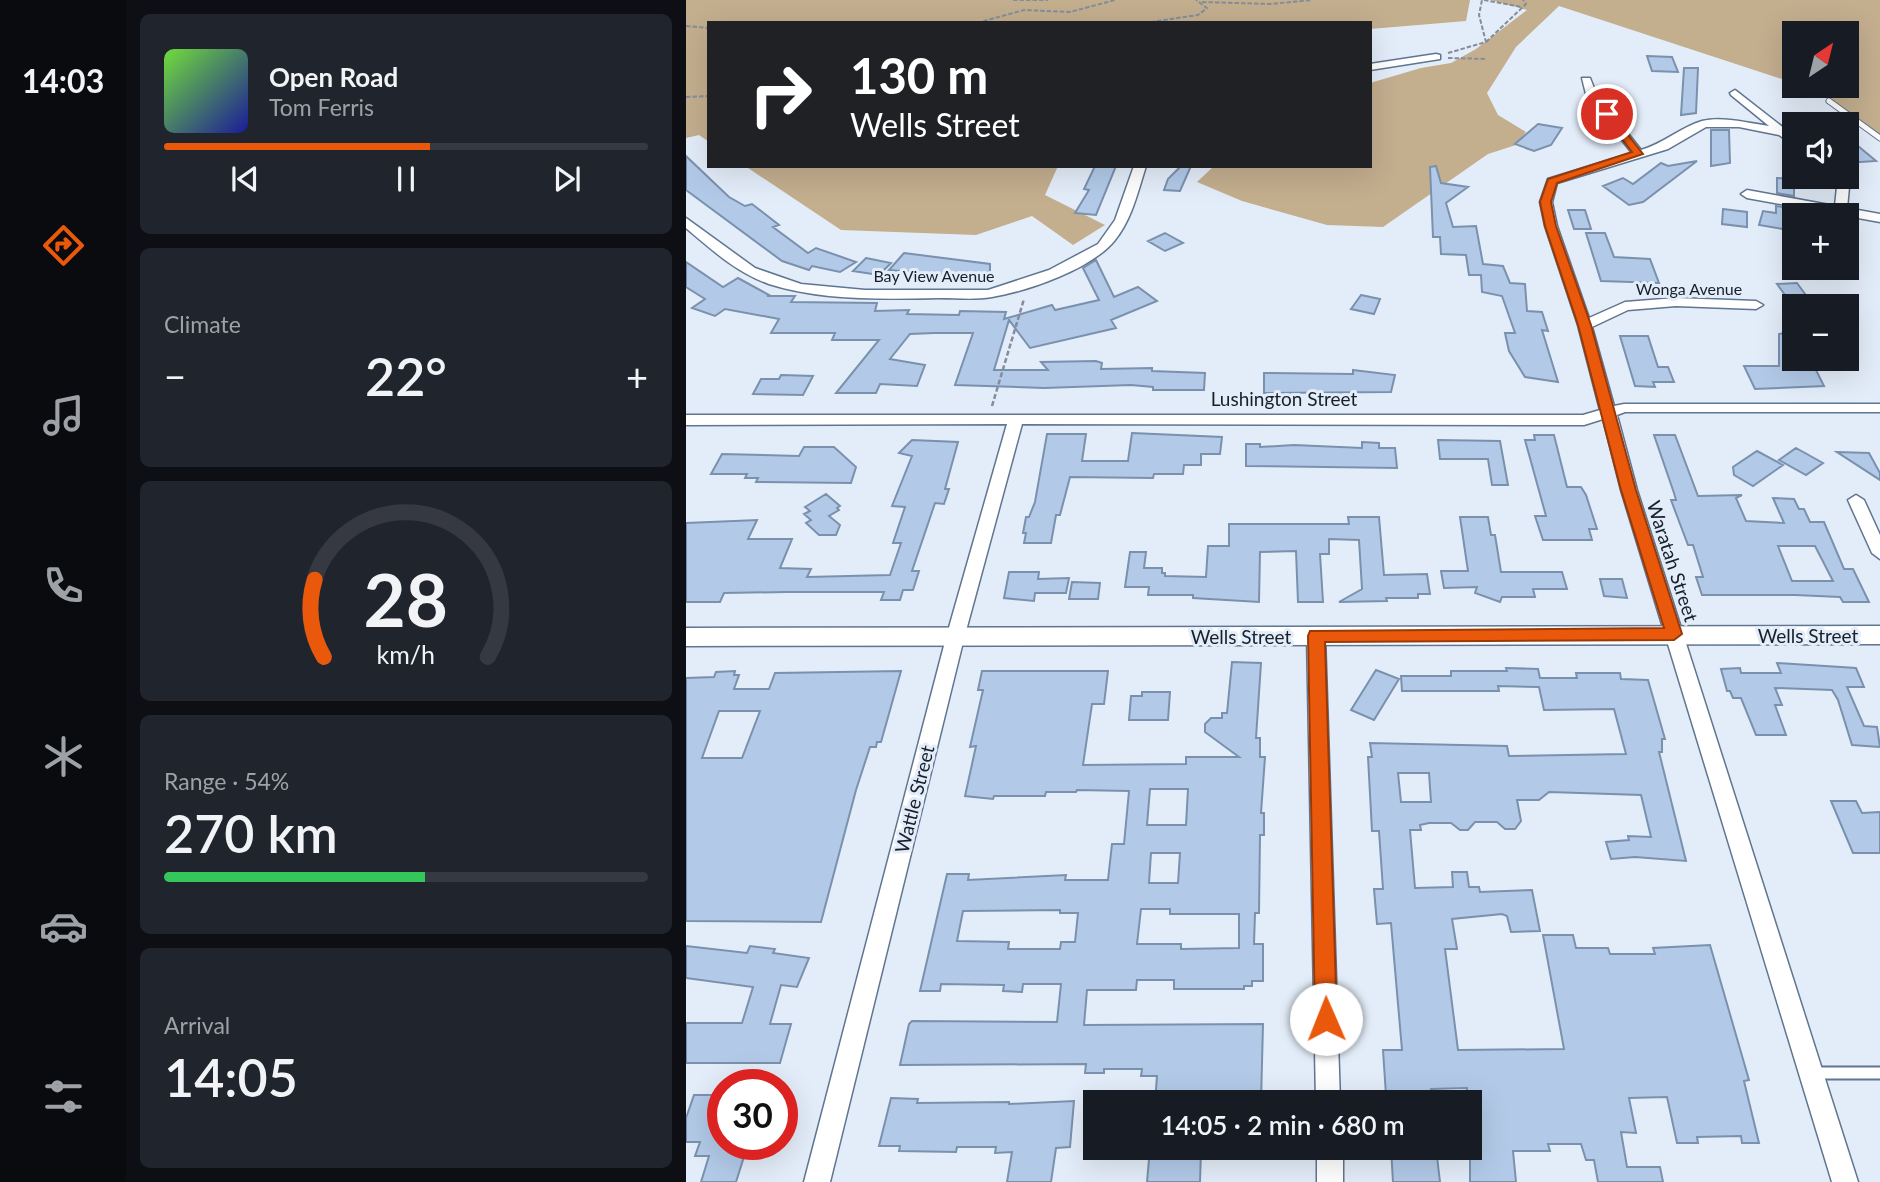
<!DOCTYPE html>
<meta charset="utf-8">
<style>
body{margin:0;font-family:Lato,sans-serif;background:#20242c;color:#f1f3f6;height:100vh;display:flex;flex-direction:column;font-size:26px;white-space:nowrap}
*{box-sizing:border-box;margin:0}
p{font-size:23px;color:#9ea1a6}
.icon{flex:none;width:38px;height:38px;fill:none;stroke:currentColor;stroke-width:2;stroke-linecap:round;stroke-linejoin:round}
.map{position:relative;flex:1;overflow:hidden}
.side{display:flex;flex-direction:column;gap:14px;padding:14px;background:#0d0f14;width:560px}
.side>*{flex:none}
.top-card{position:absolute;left:21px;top:21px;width:665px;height:147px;border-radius:0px;box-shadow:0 7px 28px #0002;background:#202124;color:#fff;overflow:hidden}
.needle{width:46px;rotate:35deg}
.tools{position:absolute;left:1096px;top:21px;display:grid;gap:14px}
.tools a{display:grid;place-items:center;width:77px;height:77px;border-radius:0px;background:#171b24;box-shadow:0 7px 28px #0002;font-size:35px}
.speed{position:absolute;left:21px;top:1069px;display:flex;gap:14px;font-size:35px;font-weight:700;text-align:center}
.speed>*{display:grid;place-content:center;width:91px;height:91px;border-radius:50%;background:#171b24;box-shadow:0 7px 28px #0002;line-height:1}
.speed .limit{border:10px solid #d22;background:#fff;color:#111}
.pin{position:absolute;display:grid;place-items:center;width:60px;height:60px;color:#fff;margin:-30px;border:4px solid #fff;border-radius:50%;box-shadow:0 2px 7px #0007}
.me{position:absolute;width:77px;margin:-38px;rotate:359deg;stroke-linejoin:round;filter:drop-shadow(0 0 5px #0008)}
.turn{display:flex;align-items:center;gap:24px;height:147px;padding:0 28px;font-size:32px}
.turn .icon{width:91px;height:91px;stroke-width:2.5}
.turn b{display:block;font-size:49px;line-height:60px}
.big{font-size:52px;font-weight:600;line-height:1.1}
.side .tile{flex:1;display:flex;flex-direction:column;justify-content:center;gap:10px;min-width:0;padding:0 24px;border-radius:10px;background:#20242c}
.side .dial{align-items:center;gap:0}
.dial svg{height:182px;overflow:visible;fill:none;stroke:#363941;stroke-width:7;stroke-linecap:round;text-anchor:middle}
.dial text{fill:#f1f3f6;stroke:none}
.song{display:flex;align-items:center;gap:21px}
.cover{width:84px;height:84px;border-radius:10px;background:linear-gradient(135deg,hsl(100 70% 55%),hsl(240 70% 35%))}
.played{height:7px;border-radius:4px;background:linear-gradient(90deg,#ea580c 55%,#363941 55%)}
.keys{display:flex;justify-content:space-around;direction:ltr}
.heat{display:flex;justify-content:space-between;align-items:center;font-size:38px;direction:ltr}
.charge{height:10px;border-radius:5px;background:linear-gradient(90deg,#34c759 54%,#363941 0)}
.trip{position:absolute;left:397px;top:1090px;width:399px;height:70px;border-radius:0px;background:#171b24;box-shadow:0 7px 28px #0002;font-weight:600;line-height:70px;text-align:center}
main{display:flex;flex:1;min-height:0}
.menu{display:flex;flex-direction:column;width:126px;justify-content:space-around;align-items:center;background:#090b0e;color:#9ea1a6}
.menu .icon{width:49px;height:49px}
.menu .selected{color:#ea580c}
.menu b{font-size:32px;color:#f1f3f6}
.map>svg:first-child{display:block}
.forest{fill:#c3ae8e}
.building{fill:#b2cae8;stroke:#7a91ad;stroke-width:2;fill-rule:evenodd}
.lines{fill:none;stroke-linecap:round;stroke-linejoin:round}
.service-far1-casing{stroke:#607590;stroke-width:7}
.service-casing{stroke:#607590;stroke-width:15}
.minor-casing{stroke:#607590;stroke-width:3}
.tertiary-casing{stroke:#607590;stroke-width:3}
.path-far1{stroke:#848d99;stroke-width:2;stroke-dasharray:4.5 2;stroke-linecap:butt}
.path{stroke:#848d99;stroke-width:2.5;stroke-dasharray:5 2.5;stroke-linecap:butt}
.service-far1{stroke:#fff;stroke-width:5}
.service{stroke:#fff;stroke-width:11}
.minor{fill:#fff;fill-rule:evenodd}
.tertiary{fill:#fff;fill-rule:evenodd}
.route{fill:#ea580c;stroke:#983908;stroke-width:2}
.labels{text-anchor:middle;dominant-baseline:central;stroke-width:6;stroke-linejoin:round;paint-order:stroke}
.far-street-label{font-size:16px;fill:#161f2a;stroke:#e3edf9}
.street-label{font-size:19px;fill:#161f2a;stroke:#e3edf9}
</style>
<main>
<nav class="menu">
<b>14:03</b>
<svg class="icon selected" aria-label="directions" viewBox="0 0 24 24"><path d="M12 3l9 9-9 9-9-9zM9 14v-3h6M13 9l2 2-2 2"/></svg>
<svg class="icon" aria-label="music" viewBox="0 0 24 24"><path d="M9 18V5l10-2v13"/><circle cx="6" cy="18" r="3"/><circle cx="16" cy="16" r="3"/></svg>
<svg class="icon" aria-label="phone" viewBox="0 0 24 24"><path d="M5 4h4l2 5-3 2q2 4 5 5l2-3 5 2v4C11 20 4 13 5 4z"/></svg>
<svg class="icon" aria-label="climate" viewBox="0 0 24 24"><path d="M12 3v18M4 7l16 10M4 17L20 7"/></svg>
<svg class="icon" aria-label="car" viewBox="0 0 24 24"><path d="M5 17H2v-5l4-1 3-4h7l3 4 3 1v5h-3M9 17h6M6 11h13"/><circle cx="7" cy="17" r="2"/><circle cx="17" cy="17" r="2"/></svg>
<svg class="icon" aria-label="filters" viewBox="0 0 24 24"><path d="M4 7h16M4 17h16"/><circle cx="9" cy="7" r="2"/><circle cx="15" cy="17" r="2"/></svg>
</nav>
<section class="side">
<div class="tile">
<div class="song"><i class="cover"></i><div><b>Open Road</b><p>Tom Ferris</p></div></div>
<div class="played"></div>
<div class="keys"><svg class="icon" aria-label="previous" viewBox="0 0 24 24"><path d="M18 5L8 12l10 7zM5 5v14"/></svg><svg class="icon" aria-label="pause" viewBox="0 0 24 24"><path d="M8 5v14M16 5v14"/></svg><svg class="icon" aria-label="next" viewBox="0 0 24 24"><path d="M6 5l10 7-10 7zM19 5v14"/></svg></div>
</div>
<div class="tile"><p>Climate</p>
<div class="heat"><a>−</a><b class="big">22°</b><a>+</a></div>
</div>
<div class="tile dial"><svg viewBox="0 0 100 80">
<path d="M14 69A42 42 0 1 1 86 69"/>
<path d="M14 69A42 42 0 0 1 10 35" stroke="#ea580c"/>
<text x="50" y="56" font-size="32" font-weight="700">28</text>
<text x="50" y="72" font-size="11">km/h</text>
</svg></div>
<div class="tile"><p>Range · 54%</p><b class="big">270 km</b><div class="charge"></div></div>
<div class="tile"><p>Arrival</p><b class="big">14:05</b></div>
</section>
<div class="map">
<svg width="1194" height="1182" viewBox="0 0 1194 1182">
<rect width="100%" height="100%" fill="#e3edf9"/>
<path class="forest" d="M0 0H784L780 21 684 29V23H23V142L13 135 0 138Z
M805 0H1194V136L1131 90 1117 86H1160V33H1108V83L873 6 830 47 801 93 812 115 840 132 830 145 802 154 697 227 641 225 556 201 511 182 528 166H684V83L735 68 765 63 790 49 841 10Z
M59 166H372L359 195 419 225 387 245 346 216 290 235 155 230Z"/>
<path class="building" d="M961 56 986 57 992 72 966 71Z
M998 68H1012L1010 113 995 115Z
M852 124 876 128 865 145 848 151 829 144Z
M1025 130H1043L1044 163 1025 166Z
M1160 136 1190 161 1160 163Z
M0 156 43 197 59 206 66 204 93 225 87 227 122 253 130 248 170 262 154 272 126 266 123 270 96 261 0 190Z
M1011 161 957 202 943 205 917 186 937 178 947 184 975 163 982 166Z
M409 166H430L410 215 389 213 403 190 398 189Z
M495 166H505L494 191 478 190 482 179Z
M750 166 755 183 782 187 760 203 767 227 790 226 797 264 817 266 824 283 839 284 841 311 856 312 862 331 856 330 872 382 839 377 823 351 819 333H829L816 296 796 292 795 275H783L780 255 755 254 754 237H747L744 167Z
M1091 178 1108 179V196L1091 193Z
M1090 206 1108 209V231L1073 225 1077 211 1090 213Z
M1037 209 1061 212V227L1036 224Z
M882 210H899L905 229H888Z
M479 233 497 243 479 251 462 241Z
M900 233H919L928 257 964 259 973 283 915 281Z
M218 253 304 264V272L259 275 203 270Z
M180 258 205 263 193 275 167 271Z
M410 260 428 297 452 287 471 301 425 320 430 328 344 348 323 320 308 370H362L355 362 410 361 416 363 415 369 466 368V371L519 373 518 390H467V387L445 385 358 388 269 385 287 333H248L224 334 204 359 239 365 231 386 194 384 190 393H150L193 340H146L149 333H85L93 319 39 309 29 316 6 308 19 299 0 287V262L37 287 52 278 83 295 81 296H109L105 302 191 303 189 311 223 310 221 314 273 315 274 311 320 312 318 319 366 305 369 310 413 300 397 268Z
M1111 283 1122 298 1102 299 1091 284Z
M675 295 694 299 688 314 665 309Z
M1108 331V360H1125L1138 386 1069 389 1058 366H1093V334Z
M934 336H962L972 367H982L988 382H967L969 387 949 386Z
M667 370 709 375 705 392 578 393V373L667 374Z
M95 375 127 376 117 395 67 394 75 379H93Z
M446 433 536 437 534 454H515V465H498L497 474H468L467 478 384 477 374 515H370L365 543H338L340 533H337L340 517H343L349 502 361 434H400L396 461H442Z
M848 435H868L881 487H895L900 495 911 529H903L906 540H857L849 516H860L839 440H849Z
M968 435H989L1012 496 1056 495 1050 498 1060 521 1098 523 1087 498 1108 499 1113 509H1118L1124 522H1138L1158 569H1167L1183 602H1157L1154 597 1109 595H1016L1010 577H1017L1007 545H1002L991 516 985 500H990L988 493ZM1092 546H1129L1147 581H1106Z
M226 440 272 442 259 489H263L258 504 249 503 226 571H233L227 590H217L214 600H195L198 592H99L38 593 34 602H0V523L71 520 62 539H106L94 568 125 569 121 577 204 575 215 543H207L219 507 206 506 226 456 213 453Z
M752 440 814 441 822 485H806L802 459H754Z
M676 442 693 443V448H709L711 468 560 466V444H574V447L608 445 676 448Z
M118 447H148L170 467 165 483 70 482 72 478H59L61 474H25L36 454 113 456Z
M1110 448 1137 463 1120 475 1093 460Z
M1071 451 1097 465 1067 486 1048 475 1047 467Z
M1151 452 1183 453 1194 473V480Z
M140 494 154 506 151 508 153 510 143 516 154 525 150 535H133L120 523 125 520 118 514 124 511 119 507Z
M662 517H693L698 575 741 574 744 594H732V598H700L701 601 653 602 676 589 673 540 643 539V554H634L637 602H612L610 551 574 552 573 602 507 598V595H462L463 587H439L444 552H460L458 568H476V573H479V576L520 577 522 546H543V524H663Z
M774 517H802L805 535H809L815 572H876L881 589H847L849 597H816L814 602 789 593 791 587 758 588 755 571H782Z
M323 572H353L352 579 383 578 380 593H349L348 601 318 598Z
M914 579H936L941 598 918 596Z
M386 582 414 583 412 599H383Z
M546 662 575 663 570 738H574V757H579L575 813H578V835H574L573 913H569L568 944H577V981H566V986H558V989H488V980H451L450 990H401L398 1025 577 1024 575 1102H469L471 1076H455L456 1069H418V1073H399L400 1064 214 1065 223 1024 226 1021 371 1022 375 984H337L336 992 317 991 318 985 255 984 254 991H234L261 874H283L282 880 380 875 379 880H422L426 844H438L443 791 391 790 390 792H360L359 796H308L307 799 279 796 290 746 284 747 297 690H292L296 671H422L418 704H406L397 765 500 764V757H553L519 732V724L525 718H536V713H541ZM464 789H502L500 825H461ZM465 853H494L492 883H463ZM455 909H484V914H553V948L495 949V944H451ZM374 910V913H392L389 942H375L374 949H322L323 942 271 941 277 911Z
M1091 663 1170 668 1178 687H1161L1178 726 1191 727 1194 747 1166 745 1152 700 1146 690 1089 688 1096 705H1089L1100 735H1070L1055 698H1047L1044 691H1041L1035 669 1054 668 1055 673H1095Z
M820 668 852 669 854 678H891L890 673H934L935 679 962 680 979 739H976V752H973L1000 861 949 857 925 859 920 842 943 840 942 836 965 837 955 795 863 792 853 800H831L835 821 829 829H819L811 822H789L782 830H774L765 823H743L734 825 735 830H724L729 888 767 887 766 872H781L783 887H793L794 892 846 890 854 931 825 932 821 916 816 914 766 919 771 949H759L772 1050 878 1049 857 935H887L890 948H922L924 954H969L967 948 1024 945 1063 1080 1058 1081 1073 1143H1056L1055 1136 1011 1137 1012 1143H991L981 1097 943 1098 950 1133 935 1132 941 1167H974L977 1182H912L908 1160H900L895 1144H862L864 1151H827L830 1182H784V1093H781V1088L745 1089 746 1095H700L697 1050H716L705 923 691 924 688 889H697L693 831H686L682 757H686L684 743 821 746 823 756 940 754 928 709 858 710 853 687 812 686 813 691H716L715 676H765V671H821ZM712 773H743L745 802H715Z
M690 670 713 679 688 720 665 710Z
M49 671 48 675H53L48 689H83L89 673 215 671 195 742H191L190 747H184L170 790 135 922 0 921V678L28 677 30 672ZM33 711H74L56 758H16Z
M456 692H484L482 720H443L445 696H456Z
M1145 801H1170L1176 813 1194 812V853H1167Z
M0 946 61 953 64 946 89 949 87 953 123 958 111 987 95 985 84 1024H105L94 1063H0V1023H56L67 987 0 978Z
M8 1095H37V1144H62L50 1182H15L23 1156H9L14 1142H0V1118Z
M205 1098 232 1099 231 1103 323 1102V1104L388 1101 384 1147 370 1148 365 1182H321L326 1152 309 1153 310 1147H271L270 1152 213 1151 214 1146H193Z
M464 1148 515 1150 514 1182H461Z
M705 1148H750L754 1182H707Z"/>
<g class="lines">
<defs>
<path id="service-far1" d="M1143 101 1194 138"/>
<path id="service" d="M1126 1073H1194"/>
<path id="minor" d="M750 54 754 55V59L684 70V64Z
M896 78H904L910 93 955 150C977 144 995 127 1016 121 1036 116 1062 123 1083 126L1045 95 1044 93 1049 90 1108 136V145L1093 135 1053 127H1020L982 149 871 183 866 202 871 226 903 318 939 302 990 298 1070 301 1077 305 1070 309 990 306 942 310 906 327 928 406 938 404H1194V412H939L931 415 951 490 1172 1182H1146L935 490 917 419 898 425 336 424 278 638 144 1182H118L260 638 321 424 0 425V415H897L914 410 892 325 859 226 854 202 862 179 946 153 900 94Z
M448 166H460C452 191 446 219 429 240 406 269 342 291 306 297 289 300 270 298 252 298 197 299 137 301 83 284 51 273 26 250 0 228V218L69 268 115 284 179 290H302L363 270 412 244 429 220Z
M1144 177H1156L1163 187 1161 208 1194 214V222L1061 198 1055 194 1061 190 1149 206 1151 187Z
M1170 495 1178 500 1194 535V559L1186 553 1162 500Z
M630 629 636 631 639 636 654 1102H630L621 636 624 631Z
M631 1148H657V1182H631Z"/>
<path id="tertiary" d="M1194 626V644L0 646V628Z"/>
</defs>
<use href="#service-far1" class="service-far1-casing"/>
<use href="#service" class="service-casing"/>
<use href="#minor" class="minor-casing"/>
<use href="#tertiary" class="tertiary-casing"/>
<path class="path-far1" d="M327 0H362
M798 0 836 7
M516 2 584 4 626 0
M291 23 338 10 384 12 429 0
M458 23 512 15 521 8 510 0
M0 26 23 28
M800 42 840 4 837 0
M762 53 800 42 793 15 796 0
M762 58 801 59
M0 97 23 96"/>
<path class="path" d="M306 406 338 299"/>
<use href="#service-far1" class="service-far1"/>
<use href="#service" class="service"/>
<use href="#minor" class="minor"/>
<use href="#tertiary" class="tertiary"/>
</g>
<path class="route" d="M918 112H924L957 154 871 183 865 202 870 226 905 325 950 490 996 634 988 640 639 642 651 1019 648 1026 640 1029 632 1026 629 1019 622 636 624 631 978 628 935 490 892 325 859 226 854 202 862 179 946 152 918 116Z"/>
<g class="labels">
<g class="far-street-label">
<text x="248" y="275">Bay View Avenue</text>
<text x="1003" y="288">Wonga Avenue</text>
</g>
<g class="street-label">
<text x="598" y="398">Lushington Street</text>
<text transform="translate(987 561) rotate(72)">Waratah Street</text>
<text x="1122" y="635">Wells Street</text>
<text x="555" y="636">Wells Street</text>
<text transform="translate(228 799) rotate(-76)">Wattle Street</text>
</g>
</g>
</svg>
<div class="tools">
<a><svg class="needle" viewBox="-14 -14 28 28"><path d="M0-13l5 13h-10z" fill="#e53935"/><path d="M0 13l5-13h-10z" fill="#9ea1a6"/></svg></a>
<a><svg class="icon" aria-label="sound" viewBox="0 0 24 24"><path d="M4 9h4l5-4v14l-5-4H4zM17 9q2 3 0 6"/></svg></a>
<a>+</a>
<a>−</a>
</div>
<div class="speed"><div class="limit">30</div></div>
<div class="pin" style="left:921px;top:114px;background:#d93025"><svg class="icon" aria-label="arrive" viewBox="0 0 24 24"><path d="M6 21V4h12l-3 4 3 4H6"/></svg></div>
<svg class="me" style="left:640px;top:1019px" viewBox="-20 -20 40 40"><circle r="19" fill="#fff"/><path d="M0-13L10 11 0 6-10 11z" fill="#ea580c"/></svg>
<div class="trip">14:05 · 2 min · 680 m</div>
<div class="top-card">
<div class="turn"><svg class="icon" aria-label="right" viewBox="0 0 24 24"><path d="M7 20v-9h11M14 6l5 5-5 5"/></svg><div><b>130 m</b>Wells Street</div></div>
</div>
</div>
</main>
